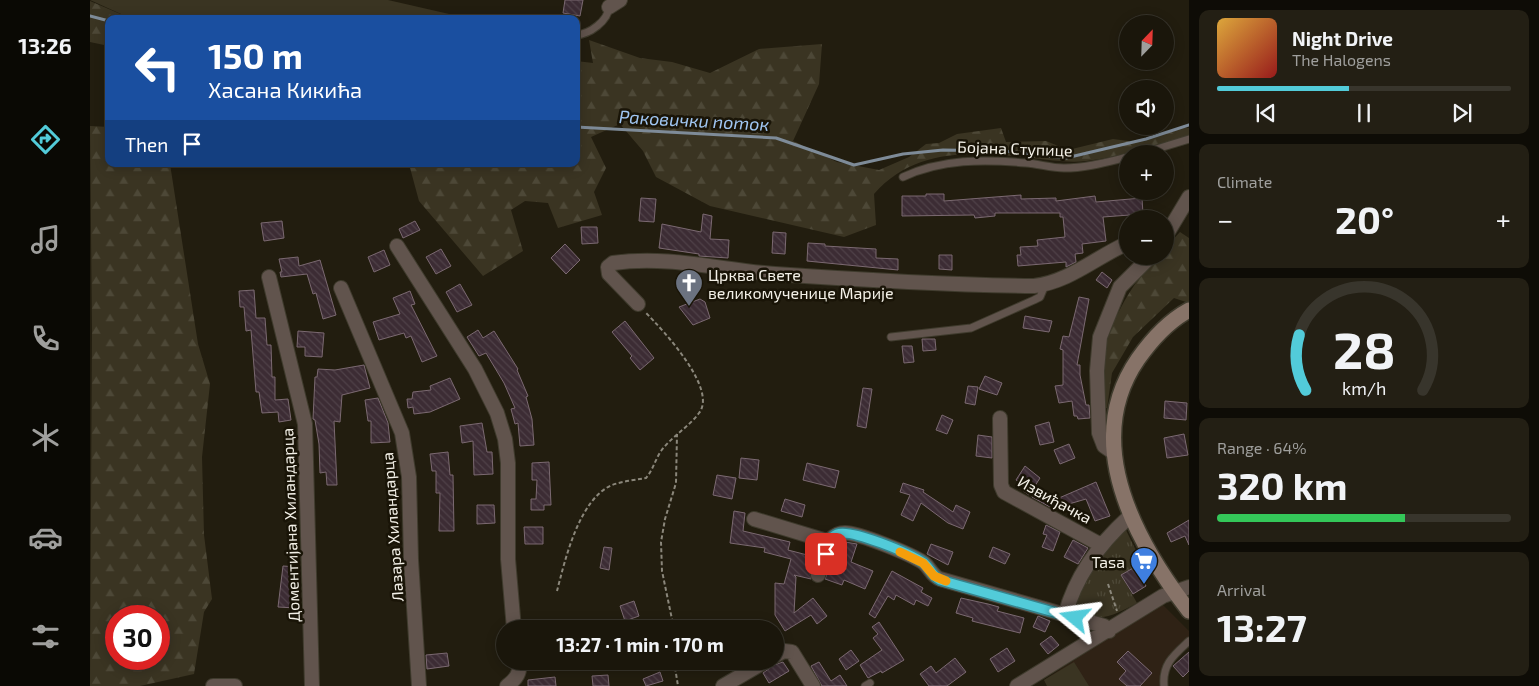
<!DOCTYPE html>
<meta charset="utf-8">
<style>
body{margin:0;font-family:"Exo 2",sans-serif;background:#231f14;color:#f1f3f6;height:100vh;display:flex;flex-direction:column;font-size:19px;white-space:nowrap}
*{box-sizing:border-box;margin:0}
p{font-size:16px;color:#9f9f9d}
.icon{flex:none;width:28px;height:28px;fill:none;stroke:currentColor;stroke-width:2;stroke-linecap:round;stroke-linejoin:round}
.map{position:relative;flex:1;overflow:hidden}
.side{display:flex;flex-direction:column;gap:10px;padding:10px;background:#0e0c06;width:350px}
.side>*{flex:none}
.banner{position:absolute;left:15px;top:15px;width:475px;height:152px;border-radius:10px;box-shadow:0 2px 12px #0003,0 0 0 1px #38352c;background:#1a4fa0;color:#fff;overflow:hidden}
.needle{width:32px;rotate:23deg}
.buttons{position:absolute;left:1029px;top:15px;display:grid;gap:10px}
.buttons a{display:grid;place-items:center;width:55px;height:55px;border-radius:50%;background:#1a160b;box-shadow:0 2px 12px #0003,0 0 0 1px #38352c;font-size:25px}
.speed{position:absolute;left:15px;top:605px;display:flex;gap:10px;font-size:25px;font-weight:700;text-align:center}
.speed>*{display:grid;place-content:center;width:65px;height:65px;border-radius:50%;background:#1a160b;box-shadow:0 2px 12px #0003,0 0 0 1px #38352c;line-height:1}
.speed .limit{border:8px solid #d22;background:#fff;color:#111}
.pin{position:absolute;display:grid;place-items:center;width:42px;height:42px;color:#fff;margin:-21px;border-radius:10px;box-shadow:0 2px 8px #0006}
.me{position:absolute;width:55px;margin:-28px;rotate:286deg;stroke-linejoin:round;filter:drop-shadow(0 0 4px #0008)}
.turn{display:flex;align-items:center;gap:18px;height:105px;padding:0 20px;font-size:22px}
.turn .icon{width:65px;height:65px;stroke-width:2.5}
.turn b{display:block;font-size:35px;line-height:42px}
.then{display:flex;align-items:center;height:48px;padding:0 20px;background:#0003;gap:10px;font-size:19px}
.big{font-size:38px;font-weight:700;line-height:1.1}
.side .card{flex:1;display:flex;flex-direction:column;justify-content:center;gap:8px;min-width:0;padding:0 18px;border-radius:10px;background:#231f14}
.side .dial{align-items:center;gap:0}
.dial svg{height:130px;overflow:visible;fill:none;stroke:#38352c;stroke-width:7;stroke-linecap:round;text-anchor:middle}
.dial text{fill:#f1f3f6;stroke:none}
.song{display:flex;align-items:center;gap:15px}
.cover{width:60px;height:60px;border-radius:8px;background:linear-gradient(135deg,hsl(40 70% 55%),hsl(0 70% 35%))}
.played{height:5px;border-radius:2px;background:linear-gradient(90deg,#52cbd9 45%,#38352c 45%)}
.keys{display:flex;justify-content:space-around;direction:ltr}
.heat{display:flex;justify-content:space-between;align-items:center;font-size:28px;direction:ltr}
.charge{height:8px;border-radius:4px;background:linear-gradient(90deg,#34c759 64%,#38352c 0)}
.trip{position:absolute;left:406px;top:620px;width:288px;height:50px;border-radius:25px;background:#1a160b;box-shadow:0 2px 12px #0003,0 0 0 1px #38352c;font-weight:700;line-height:50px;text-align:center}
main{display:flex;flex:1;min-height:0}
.tabs{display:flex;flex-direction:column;width:90px;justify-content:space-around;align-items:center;background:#0a0904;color:#9f9f9d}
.tabs .icon{width:35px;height:35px}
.tabs .selected{color:#52cbd9}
.tabs b{font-size:22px;color:#f1f3f6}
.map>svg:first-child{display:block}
.education{fill:#2f2215}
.green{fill:#3a3422}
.forest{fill:url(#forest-firs);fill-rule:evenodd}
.park{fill:url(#park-tufts)}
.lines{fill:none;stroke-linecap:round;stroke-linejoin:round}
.stream{stroke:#7e8b98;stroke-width:3}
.building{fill:url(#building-back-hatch);stroke:#7b6971}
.lane-casing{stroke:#3f3b2d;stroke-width:9}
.street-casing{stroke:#3f3b2d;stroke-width:16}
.secondary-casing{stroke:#3f3b2d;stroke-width:18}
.path{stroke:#8b877b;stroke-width:2;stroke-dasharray:4 2.5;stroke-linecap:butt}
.lane{stroke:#61544d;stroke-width:7}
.street{stroke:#61544d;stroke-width:14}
.secondary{stroke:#877368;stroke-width:15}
.route-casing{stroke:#35848d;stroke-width:12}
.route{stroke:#52cbd9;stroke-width:9}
.slow{stroke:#f59e0b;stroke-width:9}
.labels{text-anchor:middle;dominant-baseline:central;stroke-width:5;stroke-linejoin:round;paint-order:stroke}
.street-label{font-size:16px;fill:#f4f1e8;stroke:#191407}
.poi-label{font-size:16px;fill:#f4f1e8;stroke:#191407;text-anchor:start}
.water-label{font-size:18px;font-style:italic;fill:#a0c6f2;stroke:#191407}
</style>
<main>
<nav class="tabs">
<b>13:26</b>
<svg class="icon selected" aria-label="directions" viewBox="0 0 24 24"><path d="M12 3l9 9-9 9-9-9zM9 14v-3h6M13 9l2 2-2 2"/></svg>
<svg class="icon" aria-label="music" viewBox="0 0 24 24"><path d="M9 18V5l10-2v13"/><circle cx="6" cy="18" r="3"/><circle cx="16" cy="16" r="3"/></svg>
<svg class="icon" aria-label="phone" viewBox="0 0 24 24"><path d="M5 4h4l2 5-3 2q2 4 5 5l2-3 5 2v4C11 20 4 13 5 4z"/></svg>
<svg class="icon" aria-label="climate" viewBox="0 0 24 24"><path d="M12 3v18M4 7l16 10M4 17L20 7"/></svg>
<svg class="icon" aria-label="car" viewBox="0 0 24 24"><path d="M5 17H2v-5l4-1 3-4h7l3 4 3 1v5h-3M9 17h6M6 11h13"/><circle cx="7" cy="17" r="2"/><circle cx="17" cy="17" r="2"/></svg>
<svg class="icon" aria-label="filters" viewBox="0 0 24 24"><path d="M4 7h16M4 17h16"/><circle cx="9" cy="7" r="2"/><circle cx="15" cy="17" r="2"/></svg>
</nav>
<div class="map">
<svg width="1099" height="686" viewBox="0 0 1099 686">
<defs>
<pattern id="forest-firs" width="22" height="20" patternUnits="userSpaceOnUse" patternTransform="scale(1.25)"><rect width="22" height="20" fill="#3a3422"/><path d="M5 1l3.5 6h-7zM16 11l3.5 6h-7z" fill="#4d4837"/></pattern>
<pattern id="park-tufts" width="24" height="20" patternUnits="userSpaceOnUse" patternTransform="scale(1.25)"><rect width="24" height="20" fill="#3a3422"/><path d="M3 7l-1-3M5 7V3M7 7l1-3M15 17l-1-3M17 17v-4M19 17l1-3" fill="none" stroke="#4d4837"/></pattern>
<pattern id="building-back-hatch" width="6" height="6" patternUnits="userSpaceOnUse" patternTransform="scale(1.25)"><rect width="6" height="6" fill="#3c2c34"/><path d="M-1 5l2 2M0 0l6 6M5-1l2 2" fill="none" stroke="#4f4148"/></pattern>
</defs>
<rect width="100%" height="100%" fill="#221d0f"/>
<path class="education" d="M1071 603 1099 631V641L1080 659 1074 686H957L954 680Z"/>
<path class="green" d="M0 0H298L381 19H42Z
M984 662 999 686H957L954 680Z"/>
<path class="forest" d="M0 1 42 19H19V46L0 42Z
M499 40 550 58 582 62 620 73 669 49 732 44 729 84 703 141 747 162 789 170 819 157 836 144 849 143 867 134 911 128 916 142 956 141 978 150 1023 139 1045 142 1091 127 1099 128V135C1068 145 1028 157 996 161 979 163 960 160 943 158 886 152 826 146 784 194L786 225 754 237 620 206 566 177 553 151 530 124 501 137 516 168 504 192 512 215 468 228 458 203 435 201 421 210 433 251 393 276 329 201 319 164H486V61L503 63Z
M0 126 19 127V164H80L108 344 120 384 112 457 114 535 122 599 114 612 104 674 50 686H0L2 330ZM26 616H69V659H26Z
M1090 232 1099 238V303L1084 298 1043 337 1022 373 1017 408H1013C1012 395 1011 382 1012 369 1014 329 1041 285 1067 256H1075V248Z"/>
<path class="park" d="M1035 528 1052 563 1031 575 1047 603C1028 613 1006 627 987 608 983 579 1018 547 1035 528Z"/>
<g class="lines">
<path class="stream" d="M0 16 19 21
M486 127 686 138 764 165 813 154 853 150 915 151 976 158 1056 139 1099 125"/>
</g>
<path class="building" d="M475 0H493L490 16 473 13Z
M836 194H854V201L931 195V199L966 198V201L1005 196 1006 202 1052 198 1053 214 1013 217 1016 241 992 244 993 253 985 254 986 262 976 267V262L928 266 927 255H931L930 247 948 246 947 240 975 237 973 217H970V213H905V216L885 218 884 215 812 216V196H836Z
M551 198 566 199 564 222 549 221Z
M613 214 622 216 620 239 639 240 638 258 609 256V254L569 248 572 224 611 232Z
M192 221 194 238 174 241 171 223Z
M325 221 330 230 313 238 309 229Z
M491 227H507L508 243 492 244Z
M683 232 696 233 695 254 682 253Z
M718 243 735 244V246L786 249V258L808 259V270L717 261Z
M475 244 490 260 476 274 461 258Z
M351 249 361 266 346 274 336 257Z
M294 250 300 265 284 272 278 257Z
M849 255H862V270L849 269Z
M208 257 209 266 230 260 246 315 233 319 226 293 223 294 217 274 191 277 190 272H192L189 259Z
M1012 272 1022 280 1017 288 1006 280Z
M370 284 382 305 367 312 356 292Z
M164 290 166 318H175L177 345H181L182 377H185V400L198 399 201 420 189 422 188 412 172 413 169 392H166L161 330 156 331 154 307H150L149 291Z
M320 291 325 304 321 305 347 356 332 362 321 336 316 338 314 333 289 340 283 322 310 314 303 298Z
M989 297 999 299 987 365H990V375L996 405H999L1000 418 988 419 987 416H984L982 401 969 403 965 386 973 385V350L970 349 973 336 979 337Z
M610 299 615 302 620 318 603 325 589 307Z
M935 316 962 321 959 332 933 328Z
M535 321 564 358 550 370 540 358 542 356 522 332Z
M388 330 393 338 404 331 428 369 427 370 438 396 436 397 442 419 444 445 430 446 428 423 425 424 421 409 425 408 414 383 396 353 389 356 377 337Z
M208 331 234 333 232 357 215 356V347H207Z
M832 339H845L846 350 833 351Z
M812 346H822L824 362 814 363Z
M274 365 280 388 252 395 250 422 244 421 247 485H237L236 472 230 473 229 444 225 420 223 419 225 377H227L228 369 245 370Z
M895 376 912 383 907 395 889 389Z
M360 378 370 399 340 412 324 414 323 407 318 408 317 399H322L323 392 341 390 340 386Z
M878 386 888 387 885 405 875 403Z
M773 388 782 389 776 428 767 426Z
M288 398 298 423 300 442 281 443V421H278L275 400Z
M1075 401 1097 403 1096 420 1074 418Z
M852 415 863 420 857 434 846 430Z
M959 422 964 442 950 445 945 426Z
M392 423 397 452H402L403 474 384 475 383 441 372 443 370 426Z
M1094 434 1098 455 1077 458 1074 438Z
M888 435 902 437V458L886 456Z
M979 444 985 458 970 464 964 450Z
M358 452 360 475H363L364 531H349L350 493H346V471H342L340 454Z
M651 458 669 460 667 480 649 478Z
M459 462 461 505H454V510H441V499H446L447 480H442V463Z
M717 463 749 471 745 488 713 480Z
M935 466 950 478 939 495 932 490 935 486 926 480Z
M627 475 646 478 642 499 623 495Z
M1006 482 1020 516 1005 521 996 499 972 506 969 498Z
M813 483 834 490 833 492 863 512 866 505 880 512 873 529 858 523 831 503 823 521 811 515 820 495 810 492Z
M945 491 964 501 960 507 942 497Z
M695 499 715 505 712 517 691 511Z
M387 505H404L405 523 387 524Z
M644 511 655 513 653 531 700 542 698 550 725 557 720 572 721 579 704 575 706 577 704 613 723 598 737 616 727 624 721 615 695 631 685 615V583L694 584 701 559 674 552 675 548 640 543Z
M1099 520V545L1095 536 1081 542 1077 533Z
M956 525 970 532 963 551 952 547 957 535 953 534Z
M434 527H453V544H435Z
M983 540 998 548 988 564 974 557Z
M755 542 767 544 761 562 783 571 775 589 754 580 752 585 735 579 749 544Z
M841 544 863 552 858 565 837 554Z
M514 547 522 548 519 570 510 568Z
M903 547 920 554 915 564 899 557Z
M193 566 208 567 206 608 188 607Z
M1045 567 1056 586 1043 594 1031 575Z
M802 571 833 588 831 592 842 598 838 606 826 600 824 605 806 595 804 600 798 596 785 618 779 614Z
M871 598 898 604 909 607 907 611 934 618 930 633 882 621 883 618 866 613Z
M544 601 549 616 535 621 530 606Z
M948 616 960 621 955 632 943 627Z
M789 622 814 660 792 673 791 671 778 678 770 665 792 650 783 638 788 634 782 627Z
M961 636 969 645 958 654 950 644Z
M917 648 925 661 908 672 900 659Z
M761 650 769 661 756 670 749 659Z
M1038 651 1062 673 1050 686H1037L1029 679 1036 671 1027 662Z
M1099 652V671L1093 677 1083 666Z
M357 653 359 666 337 669 336 655Z
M865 658 876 672 857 686H839L830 674 841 666 846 673Z
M693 662 699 671 679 683 673 673 684 665Z
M729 662 741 681 750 675 757 686H732L721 666Z
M570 672 573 681 556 686 553 679Z
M518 675 519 686H503L502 676Z
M465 677 466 686H438V680Z"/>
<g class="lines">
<defs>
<path id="lane" d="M486 35C500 34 518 21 519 7
M1050 154 1099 139
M813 177C851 159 894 159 936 163 949 164 961 168 974 168 996 168 1017 162 1038 157
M801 337 881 328 944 300 950 297 955 285
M775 686 780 683
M1074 686C1072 664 1084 655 1099 641"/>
<path id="street" d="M519 7 530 0
M1075 237 1099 197
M307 246 385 369 407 413 415 439 418 463V559L424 629
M179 277 215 424 222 686
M251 288 312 433 319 477 321 560 329 686
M548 304 519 274 518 267 523 263C578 255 631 270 685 274 772 280 857 285 944 286 979 282 1006 257 1038 243
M910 418 911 485 914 492 1011 545
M1024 453 1014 446 1009 433 1007 371 1010 337 1030 287 1061 256
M664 519 740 542
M728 575 741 539C745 535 749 533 755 533 769 533 821 554 834 563 840 568 842 576 850 579L1014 626 1019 631
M975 615C986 575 1009 544 1039 517
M685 656 694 651 702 652 723 686
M123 686H145
M417 686C426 679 431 673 429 661
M633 686 676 661
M927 686 1073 596 1099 587"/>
<path id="secondary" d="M1099 310C1077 322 1062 339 1048 359 990 443 1046 542 1099 611"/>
</defs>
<use href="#lane" class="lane-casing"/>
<use href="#street" class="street-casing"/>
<use href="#secondary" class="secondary-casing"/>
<path class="path" d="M1018 584 1027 611
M467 591C475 560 489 499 522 485 533 481 545 480 556 478 563 470 565 460 571 451 582 436 599 427 609 413 628 389 573 330 556 313
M584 629 572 571 571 542 575 519 586 483 587 434
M584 661 588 686"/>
<use href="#lane" class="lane"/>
<use href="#street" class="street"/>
<use href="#secondary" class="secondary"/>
</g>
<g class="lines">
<defs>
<path id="route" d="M736 554C738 547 739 537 747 534 761 528 821 554 834 563 840 568 842 576 850 580L985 618"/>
</defs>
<use href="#route" class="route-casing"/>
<use href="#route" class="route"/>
<path class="slow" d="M810 552 833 563 844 576 856 581"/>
</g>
<defs>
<symbol id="church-pin" viewBox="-11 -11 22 30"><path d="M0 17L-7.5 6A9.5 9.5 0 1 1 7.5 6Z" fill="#6b7280" stroke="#191407"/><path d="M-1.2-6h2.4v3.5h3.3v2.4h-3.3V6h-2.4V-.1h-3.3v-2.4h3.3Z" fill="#fff"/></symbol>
<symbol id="supermarket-pin" viewBox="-11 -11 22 30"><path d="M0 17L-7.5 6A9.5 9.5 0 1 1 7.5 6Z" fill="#3f7fe0" stroke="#191407"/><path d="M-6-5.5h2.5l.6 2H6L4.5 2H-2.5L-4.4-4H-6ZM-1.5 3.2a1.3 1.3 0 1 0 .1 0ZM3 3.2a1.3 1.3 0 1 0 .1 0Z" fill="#fff"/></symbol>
</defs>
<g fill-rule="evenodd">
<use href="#church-pin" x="583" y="267" width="32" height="43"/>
<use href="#supermarket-pin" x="1038" y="545" width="32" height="43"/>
</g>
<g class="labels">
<g class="street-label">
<text transform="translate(925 148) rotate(2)">Бојана Ступице</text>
<text transform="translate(965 499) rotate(29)">Извиђачка</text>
<text transform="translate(200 525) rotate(-92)">Доментијана Хиландарца</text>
<text transform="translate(302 527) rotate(-94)">Лазара Хиландарца</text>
</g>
<g class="poi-label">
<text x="618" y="274">Црква Свете<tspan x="618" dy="18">великомученице Марије</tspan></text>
<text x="1035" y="561" text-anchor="end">Tasa</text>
</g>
<g class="water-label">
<text transform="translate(604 120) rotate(3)">Раковички поток</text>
</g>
</g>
</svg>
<div class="buttons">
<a><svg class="needle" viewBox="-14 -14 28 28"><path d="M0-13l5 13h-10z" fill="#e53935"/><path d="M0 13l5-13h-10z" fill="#9f9f9d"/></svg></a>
<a><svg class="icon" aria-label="sound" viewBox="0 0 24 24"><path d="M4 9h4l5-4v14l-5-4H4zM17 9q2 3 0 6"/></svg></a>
<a>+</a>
<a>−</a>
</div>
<div class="speed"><div class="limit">30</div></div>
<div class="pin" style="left:736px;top:554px;background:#d93025"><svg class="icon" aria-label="arrive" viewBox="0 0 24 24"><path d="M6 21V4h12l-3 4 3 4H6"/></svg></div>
<svg class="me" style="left:985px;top:618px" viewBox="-20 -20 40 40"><path d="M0-17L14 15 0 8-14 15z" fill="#52cbd9" stroke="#fff" stroke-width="4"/></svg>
<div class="trip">13:27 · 1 min · 170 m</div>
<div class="banner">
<div class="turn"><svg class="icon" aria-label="left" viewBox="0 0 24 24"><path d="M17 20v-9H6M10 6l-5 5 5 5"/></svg><div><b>150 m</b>Хасана Кикића</div></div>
<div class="then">Then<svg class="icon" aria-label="arrive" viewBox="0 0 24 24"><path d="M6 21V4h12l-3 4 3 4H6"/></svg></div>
</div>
</div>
<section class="side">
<div class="card">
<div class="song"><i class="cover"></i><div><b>Night Drive</b><p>The Halogens</p></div></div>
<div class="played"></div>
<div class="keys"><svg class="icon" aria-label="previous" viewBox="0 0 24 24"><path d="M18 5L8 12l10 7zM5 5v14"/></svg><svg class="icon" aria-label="pause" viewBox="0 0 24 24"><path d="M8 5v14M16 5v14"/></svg><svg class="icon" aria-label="next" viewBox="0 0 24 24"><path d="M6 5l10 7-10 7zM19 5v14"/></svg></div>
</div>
<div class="card"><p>Climate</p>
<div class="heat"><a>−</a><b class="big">20°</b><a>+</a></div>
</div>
<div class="card dial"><svg viewBox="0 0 100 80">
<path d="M14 69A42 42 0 1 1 86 69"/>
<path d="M14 69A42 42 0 0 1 10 35" stroke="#52cbd9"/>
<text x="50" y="56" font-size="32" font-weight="700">28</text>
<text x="50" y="72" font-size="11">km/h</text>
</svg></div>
<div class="card"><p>Range · 64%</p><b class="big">320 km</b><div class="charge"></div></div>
<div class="card"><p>Arrival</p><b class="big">13:27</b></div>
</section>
</main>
